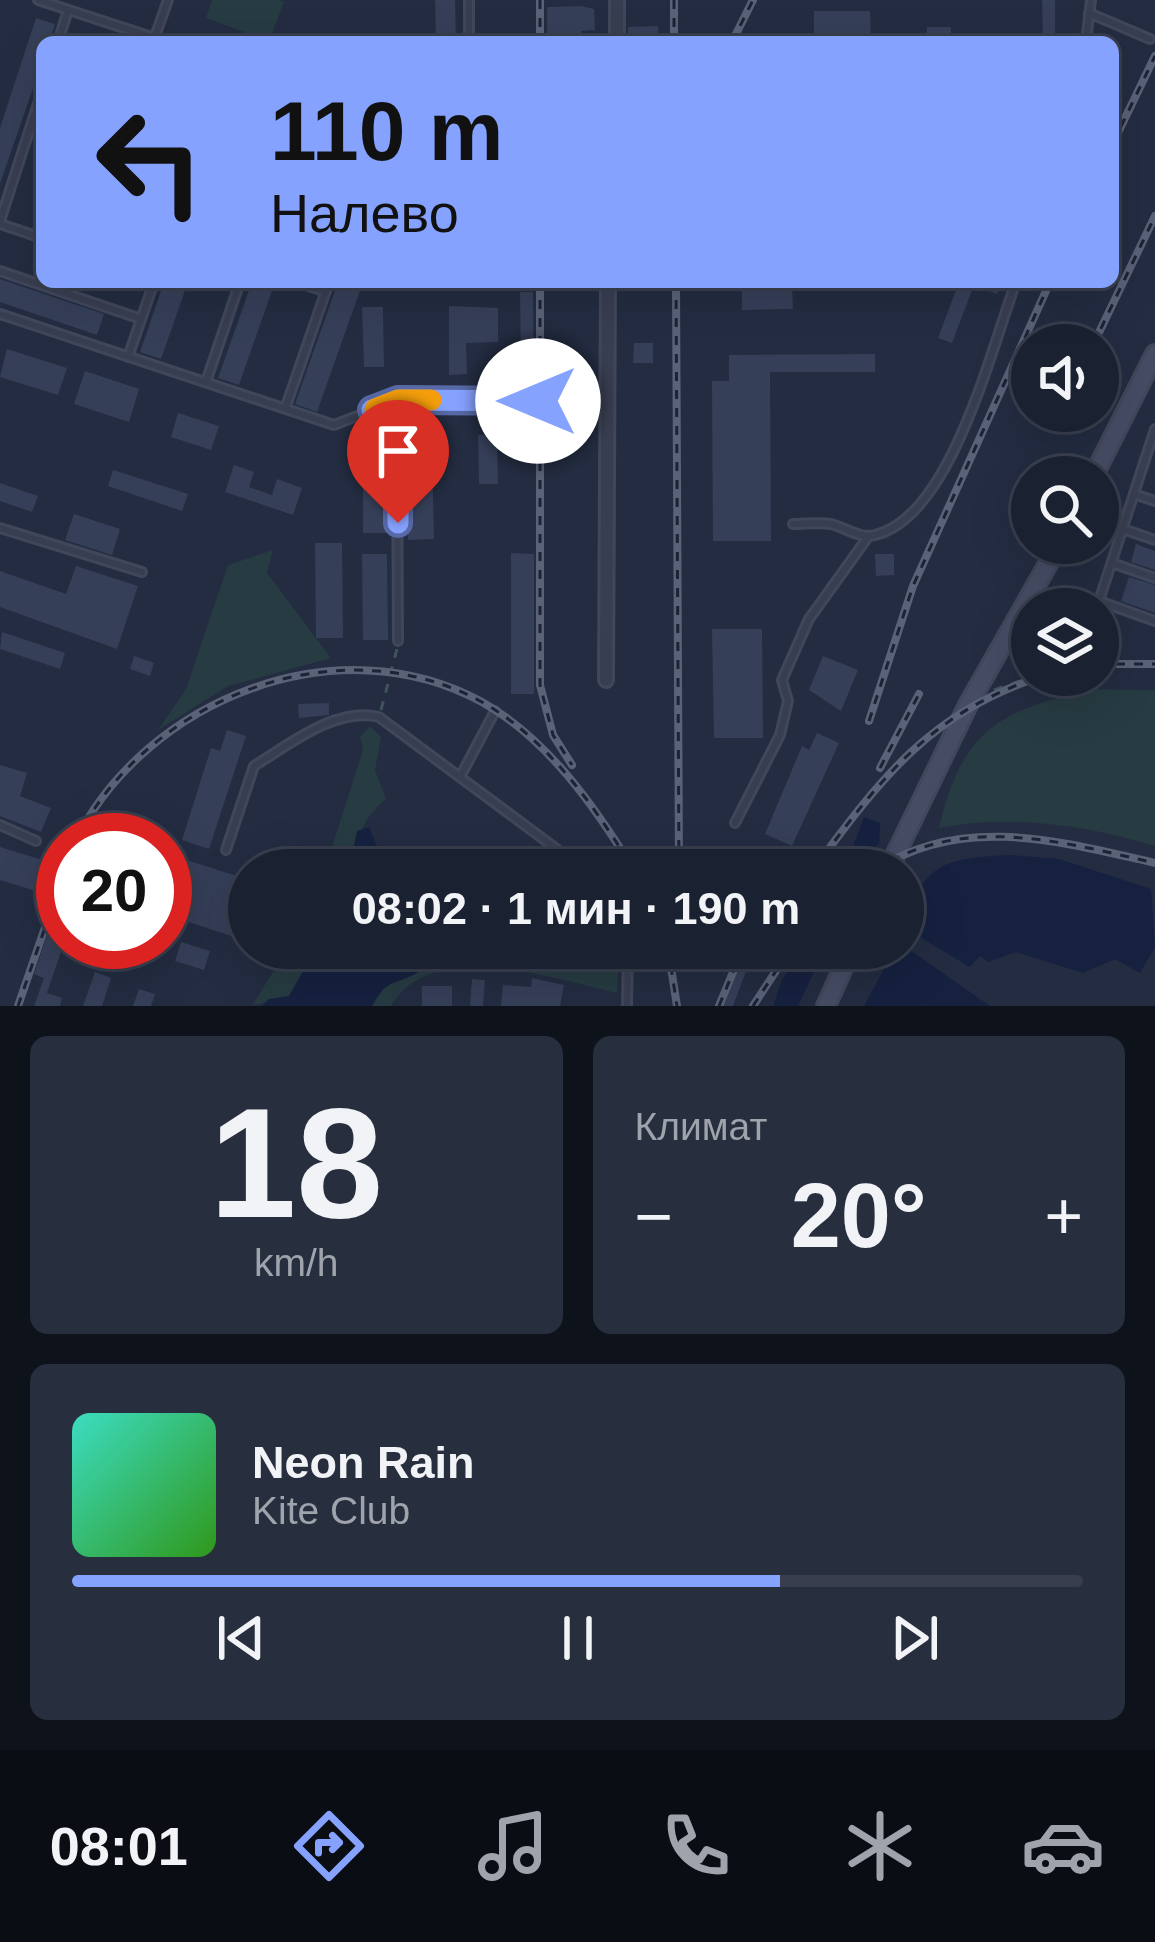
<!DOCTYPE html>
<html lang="ru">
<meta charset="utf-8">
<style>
body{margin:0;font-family:Arial,sans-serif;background:#272e3d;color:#f1f3f6;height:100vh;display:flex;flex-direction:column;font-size:45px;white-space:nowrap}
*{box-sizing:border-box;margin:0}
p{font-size:39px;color:#9fa3ab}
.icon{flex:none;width:66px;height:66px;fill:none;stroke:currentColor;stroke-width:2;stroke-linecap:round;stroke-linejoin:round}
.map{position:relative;height:1006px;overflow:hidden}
.panel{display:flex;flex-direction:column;gap:30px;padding:30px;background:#0e121b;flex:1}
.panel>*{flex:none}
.hud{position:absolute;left:36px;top:36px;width:1083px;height:252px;border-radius:18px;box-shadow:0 12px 48px #0002,0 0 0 3px #383e4d;background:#86a2ff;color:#111;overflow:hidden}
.fabs{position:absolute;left:1011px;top:324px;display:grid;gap:24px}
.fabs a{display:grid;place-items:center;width:108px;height:108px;border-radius:50%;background:#1a2131;box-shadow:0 12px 48px #0002,0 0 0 3px #383e4d;font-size:60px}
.speed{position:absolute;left:36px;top:813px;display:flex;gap:24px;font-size:60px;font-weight:700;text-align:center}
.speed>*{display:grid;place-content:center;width:156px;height:156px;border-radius:50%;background:#1a2131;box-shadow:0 12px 48px #0002,0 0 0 3px #383e4d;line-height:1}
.speed .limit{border:18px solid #d22;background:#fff;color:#111}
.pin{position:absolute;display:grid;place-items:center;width:102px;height:102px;color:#fff;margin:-123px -51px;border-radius:50% 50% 50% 0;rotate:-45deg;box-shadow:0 0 12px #0007}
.pin .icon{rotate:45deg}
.me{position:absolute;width:132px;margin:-66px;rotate:270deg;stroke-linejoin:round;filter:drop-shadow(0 0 9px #0008)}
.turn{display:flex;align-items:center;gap:42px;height:252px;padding:0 36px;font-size:54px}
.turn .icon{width:156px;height:156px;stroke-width:2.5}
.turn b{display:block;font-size:84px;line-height:102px}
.big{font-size:90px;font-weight:600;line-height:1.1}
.panel .widget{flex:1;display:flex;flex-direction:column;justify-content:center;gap:18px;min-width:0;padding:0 42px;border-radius:18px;background:#272e3d}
.panel .dial{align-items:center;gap:0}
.dial b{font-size:156px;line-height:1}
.song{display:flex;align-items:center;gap:36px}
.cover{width:144px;height:144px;border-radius:18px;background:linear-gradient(135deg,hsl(170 70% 55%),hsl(110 70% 35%))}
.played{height:12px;border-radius:6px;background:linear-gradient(90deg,#86a2ff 70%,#383e4d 70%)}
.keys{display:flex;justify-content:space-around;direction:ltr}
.heat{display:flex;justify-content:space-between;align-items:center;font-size:66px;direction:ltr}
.panel .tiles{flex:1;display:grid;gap:30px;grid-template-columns:1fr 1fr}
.widget:last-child{grid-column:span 2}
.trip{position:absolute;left:228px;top:849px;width:696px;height:120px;border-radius:60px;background:#1a2131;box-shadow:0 12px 48px #0002,0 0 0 3px #383e4d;font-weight:600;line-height:120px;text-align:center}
.menu{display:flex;height:192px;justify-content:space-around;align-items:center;background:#0a0d14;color:#9fa3ab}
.menu .icon{width:84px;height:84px}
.menu .on{color:#86a2ff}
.menu b{font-size:54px;color:#f1f3f6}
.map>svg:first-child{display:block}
.green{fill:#263b42}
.water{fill:#162140}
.building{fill:#353f58}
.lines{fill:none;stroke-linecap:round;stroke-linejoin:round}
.lane-casing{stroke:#41475a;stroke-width:12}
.street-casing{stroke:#41475a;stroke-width:18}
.secondary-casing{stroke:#41475a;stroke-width:22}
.path{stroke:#3f545a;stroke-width:3;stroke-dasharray:9 9;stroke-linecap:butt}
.lane{stroke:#383e51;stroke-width:6}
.street{stroke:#383e51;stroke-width:12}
.secondary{stroke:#464c64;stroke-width:16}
.rail-casing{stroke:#5a6278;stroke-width:8}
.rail{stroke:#1d2336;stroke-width:3;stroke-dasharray:9;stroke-linecap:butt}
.route-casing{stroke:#5769a6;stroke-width:30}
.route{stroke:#86a2ff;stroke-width:21}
.slow{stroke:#f59e0b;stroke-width:21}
</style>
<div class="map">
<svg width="1155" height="1006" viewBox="0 0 1155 1006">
<rect width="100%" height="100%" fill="#232c41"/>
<path class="green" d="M212 0H279L284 2 269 41 206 18Z
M273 550 267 573 331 658 228 686 158 730 186 689 228 565Z
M1093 689 1155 690V846C1087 825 1009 814 939 828 962 729 999 711 1093 689Z
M370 726 381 737 375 770 386 799C354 826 365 836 349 870H333L331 850 363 750 360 737Z
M295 948 316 951 289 996 252 1006 273 972 270 954 287 956Z
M619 948 617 993C554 979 432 936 391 1006H372L389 980C438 972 470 937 524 964L540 949Z"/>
<path class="water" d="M864 817 880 823 879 844 860 858 850 854Z
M369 827 378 849 365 870H349L357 831Z
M1011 855 1059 859 1151 889 1155 947 1140 973 1115 959 1083 973 1016 952 988 962 980 956 970 967 918 936 908 917C925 858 956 858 1011 855Z
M904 946 990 1006H864L886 965Z
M316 948H552L536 951 534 966C473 957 475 946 415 974 393 985 384 981 372 1006H262L269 999 289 996Z
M804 948H825L798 1006H773L782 980Z"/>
<path class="building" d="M435 0H455L456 42H436Z
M1042 0H1055V42H1043Z
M581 6 594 9 595 30 581 31 582 42H547V7Z
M814 11H870L871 42H814Z
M36 18 55 24 49 42H42V62L0 184V128Z
M658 26 659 42H628V27Z
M927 27H951V42H927Z
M0 279 104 314 97 335 0 302Z
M164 282H188L161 359 140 352Z
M252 282H275L239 385 218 378Z
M338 282H363L317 412 295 404Z
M959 282H1002L997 294 974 285 952 343 938 338Z
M792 285 793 309 742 310V286Z
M520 292H533L534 373H521Z
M449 306 498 308V342L466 343 467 374 449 375Z
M362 307H383L384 367H364Z
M634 343H653V363H633Z
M7 349 67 368 58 395 0 377Z
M875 354V372H770L771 541H713L712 381H729V355Z
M85 371 139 389 129 422 74 404Z
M178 413 219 426 211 450 171 437Z
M478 435H497L498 484H479Z
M432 454 434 539 408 540 406 455Z
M363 455H388V533H363Z
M234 465 254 472 249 487 272 495 277 479 302 488 293 515 225 492Z
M113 470 188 494 182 511 108 486Z
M0 483 38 496 32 512 0 501Z
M74 514 120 529 112 555 65 540Z
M315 543H342L343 638H316Z
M1136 544 1155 551V570L1131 562Z
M511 553 534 554V694H511Z
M362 554H387L388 640H363Z
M875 554H894V575L876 576Z
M76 566 138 586 117 649 0 607V571L66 594Z
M1129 577 1155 585V613L1121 601Z
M712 629H762L763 738H714Z
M2 632 65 653 60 669 0 649Z
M134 656 154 663 150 676 130 669Z
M823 656 858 670 841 711 809 690Z
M329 703V715L299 718 298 704Z
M227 730 246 736 209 849 182 840 211 748 220 751Z
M817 733 839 743 792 846 765 834 802 746 809 750Z
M0 765 27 773 20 796 51 808 41 832 0 816Z
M0 847 49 862 39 892 0 880Z
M165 853 249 880V902L237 938 165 914Z
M62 892 63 946 47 993 62 998 60 1006H34L44 978 34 974Z
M140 942H161L155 962 135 955Z
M181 942 210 951 204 970 175 961Z
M734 958 749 963 733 1006H716Z
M95 972 111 978 102 1006H83Z
M532 978 564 985 560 1006H501L503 985 531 987Z
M472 979 485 980 483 1006H470Z
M422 986H452V1006H422Z
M139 989 155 994 151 1006H133Z"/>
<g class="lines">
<defs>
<path id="lane" d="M38 0 167 42
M469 0V42
M1089 13 1150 39
M58 42 68 10
M153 42 168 0
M1086 42 1091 0
M0 221 42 91
M0 224 42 238
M0 271 141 319
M298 282 326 292
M0 314 334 425 398 400 538 401
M128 357 154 282
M206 382 240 282
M285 409 329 282
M372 410 397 445 398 641
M1155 429 1099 601 1155 621
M1134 494 1155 501
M793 524C805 524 819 522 831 524 846 528 860 539 875 535 951 517 991 349 1016 282
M0 528 142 572
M1123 529 1155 540
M1112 563 1155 578
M460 777 495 711
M735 823 780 735 788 701 782 680 809 619 868 537
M0 825 36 841
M226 850 254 766C290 744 335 707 379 717L585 870
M627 1006 628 948"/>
<path id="street" d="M617 0V42
M606 680 608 282"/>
<path id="secondary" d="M1093 477 1155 354
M888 870 968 705 1060 543
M826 1006 852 948"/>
</defs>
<use href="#lane" class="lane-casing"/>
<use href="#street" class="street-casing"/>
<use href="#secondary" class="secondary-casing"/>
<path class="path" d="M1098 662 1116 615
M994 690 1037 675
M381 710 397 649"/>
<use href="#lane" class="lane"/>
<use href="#street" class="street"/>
<use href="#secondary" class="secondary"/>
<defs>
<path id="rail" d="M540 0V42
M674 0V42
M732 42 753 0
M1113 143 1155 56
M540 282V685L553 735 572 765
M676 282 679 870
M1093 345 1155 216
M1098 664H1155
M869 721 913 586 1050 282
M880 768 919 694
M76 840C147 699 338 623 482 702 548 739 595 807 634 870
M813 870C882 777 930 712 1045 675
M876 870C962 813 1063 842 1155 863
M668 948 677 1006
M18 1006 63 875
M719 1006 743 948
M753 1006 791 948"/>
</defs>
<use href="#rail" class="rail-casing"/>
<use href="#rail" class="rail"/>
</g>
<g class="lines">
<defs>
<path id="route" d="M398 523V445L372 410 398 400 538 401"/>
</defs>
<use href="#route" class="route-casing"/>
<use href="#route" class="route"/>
<path class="slow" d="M375 409 398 400H431"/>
</g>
</svg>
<div class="fabs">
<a><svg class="icon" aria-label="sound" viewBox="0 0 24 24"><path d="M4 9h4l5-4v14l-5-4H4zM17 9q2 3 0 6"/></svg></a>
<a><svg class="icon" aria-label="search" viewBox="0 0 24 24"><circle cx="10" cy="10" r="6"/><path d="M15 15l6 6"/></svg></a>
<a><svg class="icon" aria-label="layers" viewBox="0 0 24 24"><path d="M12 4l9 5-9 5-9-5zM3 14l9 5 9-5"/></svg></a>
</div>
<div class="speed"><div class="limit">20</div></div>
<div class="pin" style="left:398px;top:523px;background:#d93025"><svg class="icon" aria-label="arrive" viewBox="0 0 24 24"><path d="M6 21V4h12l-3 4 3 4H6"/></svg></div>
<svg class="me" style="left:538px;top:401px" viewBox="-20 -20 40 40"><circle r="19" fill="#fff"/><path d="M0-13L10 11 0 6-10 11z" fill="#86a2ff"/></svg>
<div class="trip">08:02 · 1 мин · 190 m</div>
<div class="hud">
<div class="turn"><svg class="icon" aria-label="left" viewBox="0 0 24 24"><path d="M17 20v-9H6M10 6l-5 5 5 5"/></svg><div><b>110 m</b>Налево</div></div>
</div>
</div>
<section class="panel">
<div class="tiles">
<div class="widget dial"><b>18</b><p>km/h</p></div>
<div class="widget"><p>Климат</p>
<div class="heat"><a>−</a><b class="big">20°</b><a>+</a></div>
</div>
<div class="widget">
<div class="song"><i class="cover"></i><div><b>Neon Rain</b><p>Kite Club</p></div></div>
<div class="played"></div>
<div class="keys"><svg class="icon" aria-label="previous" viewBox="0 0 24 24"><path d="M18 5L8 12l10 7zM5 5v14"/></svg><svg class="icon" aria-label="pause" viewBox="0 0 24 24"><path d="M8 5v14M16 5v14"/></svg><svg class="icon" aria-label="next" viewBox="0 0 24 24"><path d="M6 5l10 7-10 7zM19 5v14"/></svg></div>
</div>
</div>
</section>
<nav class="menu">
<b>08:01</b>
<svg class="icon on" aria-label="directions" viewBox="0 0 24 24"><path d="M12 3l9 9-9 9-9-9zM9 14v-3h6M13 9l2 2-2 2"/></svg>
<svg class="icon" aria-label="music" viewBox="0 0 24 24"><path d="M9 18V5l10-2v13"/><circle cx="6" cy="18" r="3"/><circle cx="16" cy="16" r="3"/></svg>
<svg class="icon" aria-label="phone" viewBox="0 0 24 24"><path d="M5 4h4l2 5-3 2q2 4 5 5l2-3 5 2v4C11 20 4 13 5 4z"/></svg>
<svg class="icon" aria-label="climate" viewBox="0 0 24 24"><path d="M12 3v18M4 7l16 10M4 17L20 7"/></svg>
<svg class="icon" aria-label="car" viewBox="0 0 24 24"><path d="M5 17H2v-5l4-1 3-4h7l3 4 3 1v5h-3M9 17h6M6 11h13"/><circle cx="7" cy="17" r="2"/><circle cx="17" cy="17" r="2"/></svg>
</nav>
